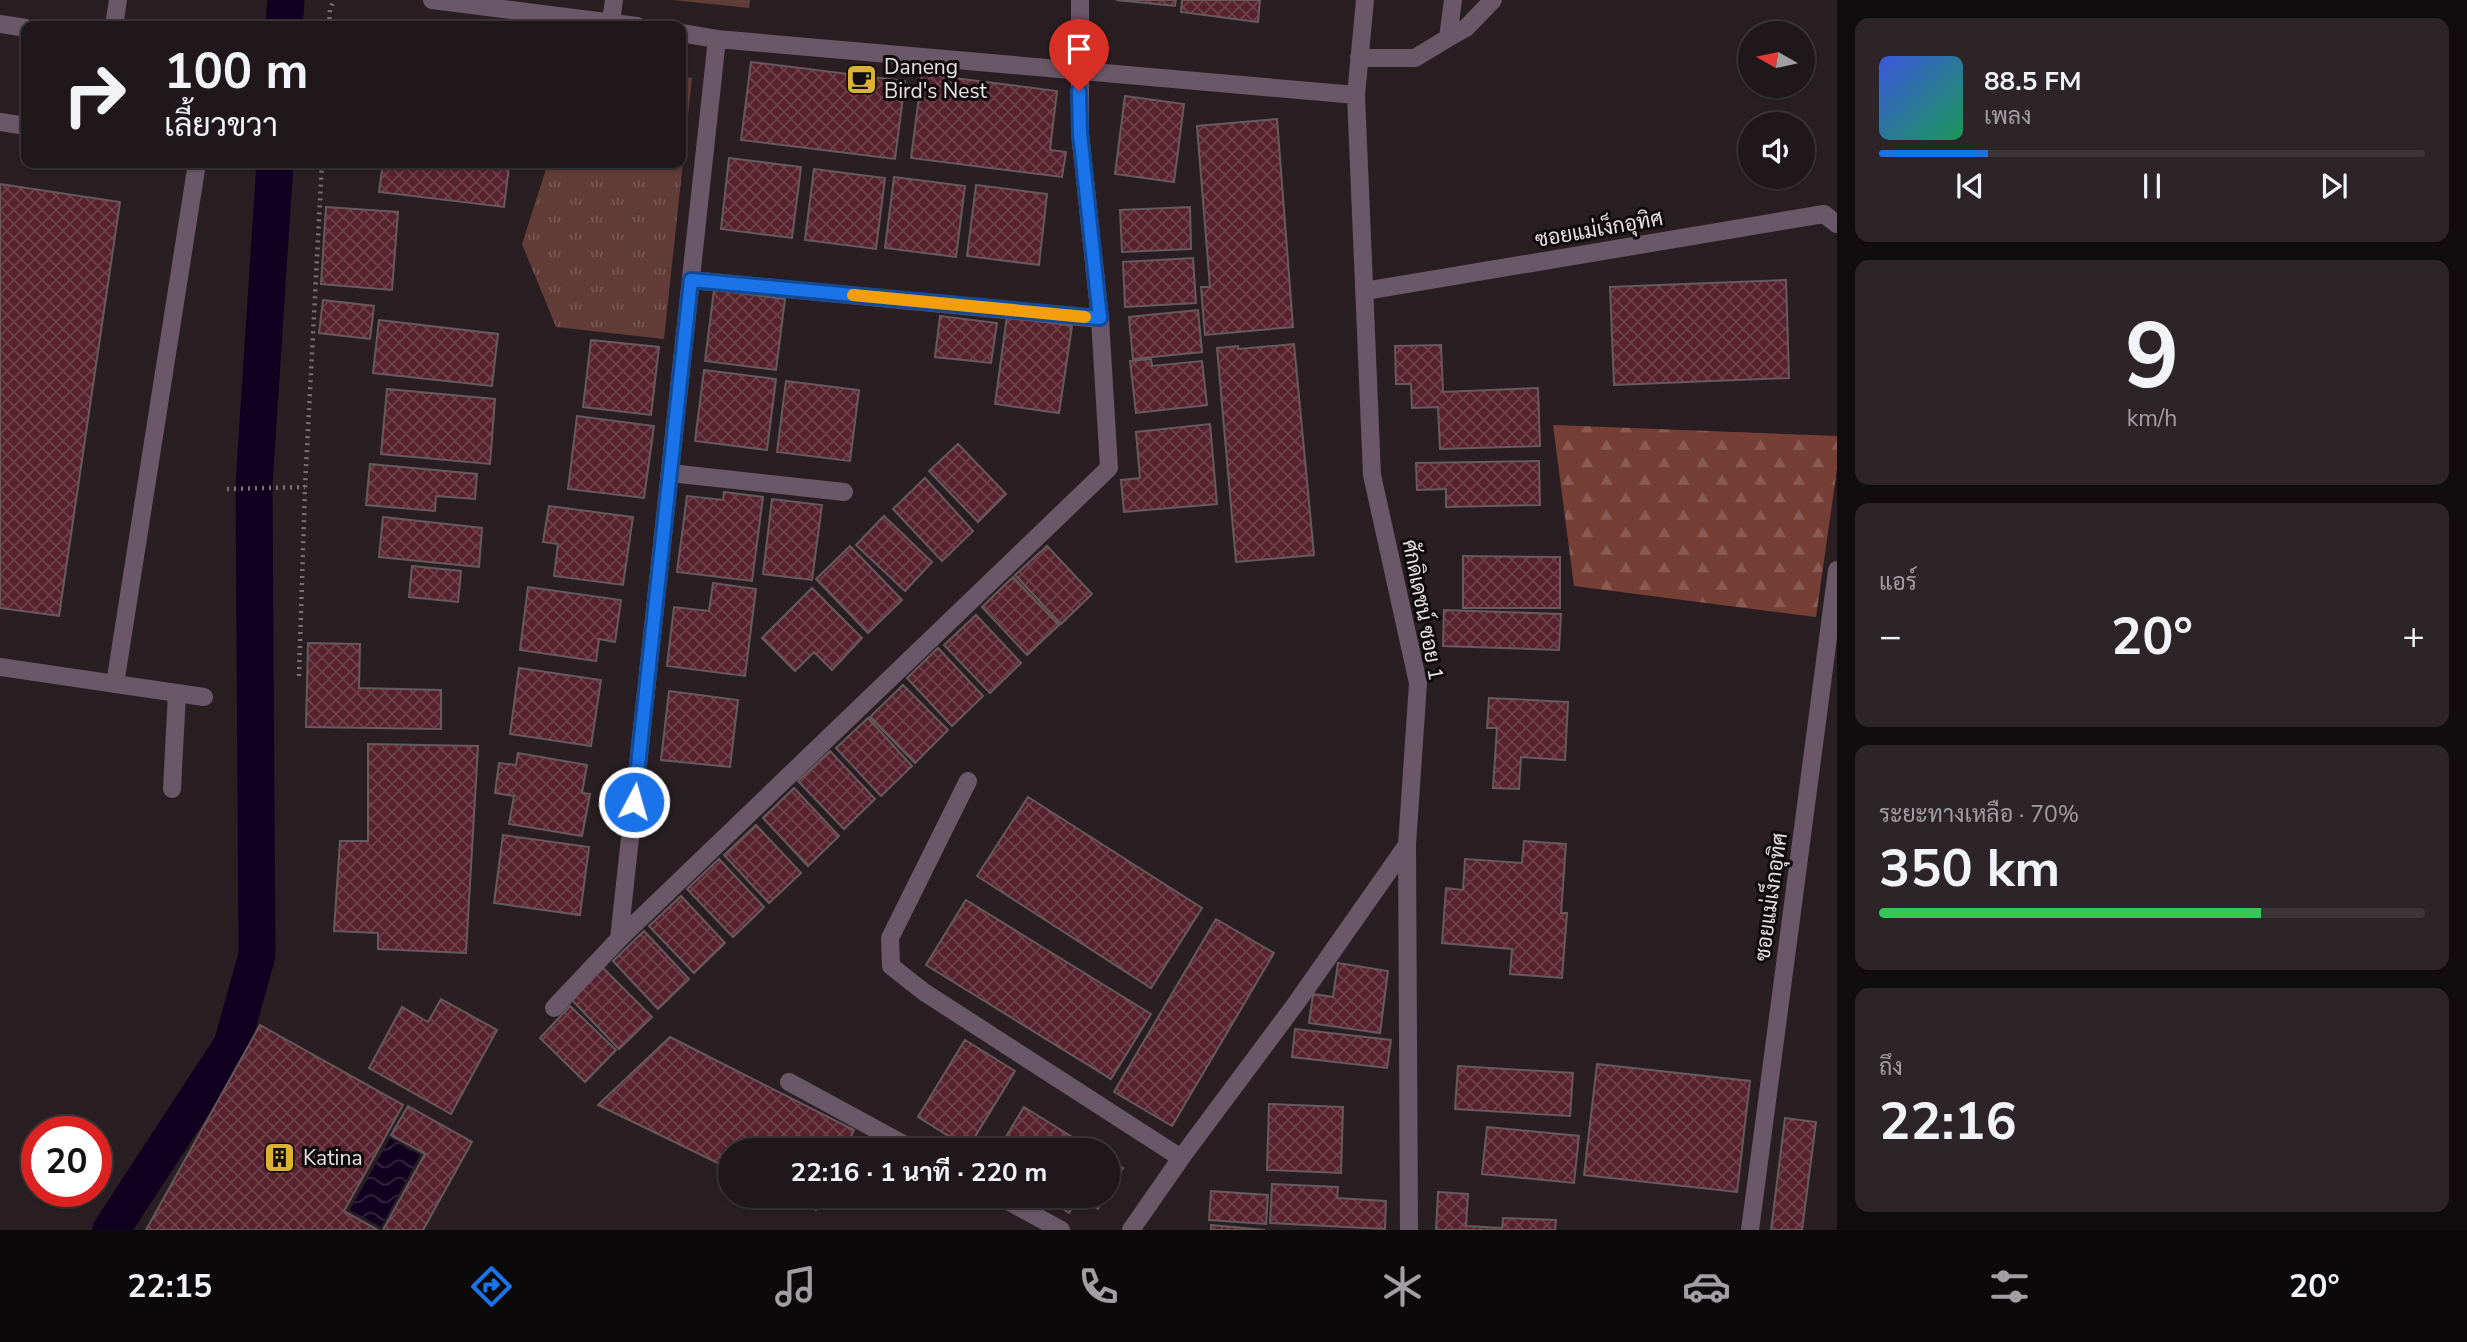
<!DOCTYPE html>
<html lang="th">
<meta charset="utf-8">
<style>
body{margin:0;font-family:"Nunito Sans",Sarabun,sans-serif;background:#2c2427;color:#f1f3f6;height:100vh;display:flex;flex-direction:column;font-size:26px;white-space:nowrap}
*{box-sizing:border-box;margin:0}
p{font-size:23px;color:#a19fa2}
.icon{flex:none;width:38px;height:38px;fill:none;stroke:currentColor;stroke-width:2;stroke-linecap:round;stroke-linejoin:round}
.map{position:relative;flex:1;overflow:hidden}
.panel{display:flex;flex-direction:column;gap:18px;padding:18px;background:#110d0e;width:630px}
.panel>*{flex:none}
.top-card{position:absolute;left:21px;top:21px;width:665px;height:147px;border-radius:14px;box-shadow:0 2px 5px #0004,0 0 0 2px #3c3639;background:#1f171a;color:#f1f3f6;overflow:hidden}
.needle{width:46px;rotate:279deg}
.controls{position:absolute;left:1738px;top:21px;display:grid;gap:14px}
.controls a{display:grid;place-items:center;width:77px;height:77px;border-radius:50%;background:#1f171a;box-shadow:0 2px 5px #0004,0 0 0 2px #3c3639;font-size:35px}
.speed{position:absolute;left:21px;top:1116px;display:flex;gap:14px;font-size:35px;font-weight:700;text-align:center}
.speed>*{display:grid;place-content:center;width:91px;height:91px;border-radius:50%;background:#1f171a;box-shadow:0 2px 5px #0004,0 0 0 2px #3c3639;line-height:1}
.speed .limit{border:10px solid #d22;background:#fff;color:#111}
.pin{position:absolute;display:grid;place-items:center;width:60px;height:60px;color:#fff;margin:-72px -30px;border-radius:50% 50% 50% 0;rotate:-45deg;box-shadow:0 0 7px #0007}
.pin .icon{rotate:45deg}
.me{position:absolute;width:77px;margin:-38px;rotate:6deg;stroke-linejoin:round;filter:drop-shadow(0 0 5px #0008)}
.turn{display:flex;align-items:center;gap:24px;height:147px;padding:0 28px;font-size:32px}
.turn .icon{width:91px;height:91px;stroke-width:2.5}
.turn b{display:block;font-size:49px;line-height:60px}
.big{font-size:52px;font-weight:700;line-height:1.1}
.panel .widget{flex:1;display:flex;flex-direction:column;justify-content:center;gap:10px;min-width:0;padding:0 24px;border-radius:14px;background:#2c2427}
.panel .dial{align-items:center;gap:0}
.dial b{font-size:91px;line-height:1}
.song{display:flex;align-items:center;gap:21px}
.cover{width:84px;height:84px;border-radius:10px;background:linear-gradient(135deg,hsl(230 70% 55%),hsl(150 70% 35%))}
.played{height:7px;border-radius:4px;background:linear-gradient(90deg,#1a73e8 20%,#3c3639 20%)}
.keys{display:flex;justify-content:space-around;direction:ltr}
.heat{display:flex;justify-content:space-between;align-items:center;font-size:38px;direction:ltr}
.charge{height:10px;border-radius:5px;background:linear-gradient(90deg,#34c759 70%,#3c3639 0)}
.trip{position:absolute;left:718px;top:1138px;width:402px;height:70px;border-radius:35px;background:#1f171a;box-shadow:0 2px 5px #0004,0 0 0 2px #3c3639;font-weight:700;line-height:70px;text-align:center}
.tab-bar{display:flex;height:112px;justify-content:space-around;align-items:center;background:#0c090a;color:#a19fa2}
.tab-bar .icon{width:49px;height:49px}
.tab-bar .on{color:#1a73e8}
.tab-bar b{font-size:32px;color:#f1f3f6}
main{display:flex;flex:1;min-height:0}
.map>svg:first-child{display:block}
.grass{fill:url(#grass-tufts)}
.forest{fill:url(#forest-firs)}
.water{fill:url(#water-waves)}
.lines{fill:none;stroke-linecap:round;stroke-linejoin:round}
.canal{stroke:#120020;stroke-width:37}
.building{fill:url(#building-cross-hatch);stroke:#675a5c;stroke-width:2}
.path{stroke:#797174;stroke-width:4.5;stroke-dasharray:2 5;stroke-linecap:butt}
.minor{stroke:#6a5768;stroke-width:18}
.route-casing{stroke:#114b97;stroke-width:18}
.route{stroke:#1a73e8;stroke-width:12}
.slow{stroke:#f59e0b;stroke-width:12}
.labels{text-anchor:middle;dominant-baseline:central;stroke-width:6;stroke-linejoin:round;paint-order:stroke}
.poi-label{font-size:21px;fill:#e8e1e4;stroke:#0f0a0c;text-anchor:start}
.street-label{font-size:21px;fill:#e8e1e4;stroke:#0f0a0c}
</style>
<main>
<div class="map">
<svg width="1837" height="1230" viewBox="0 0 1837 1230">
<defs>
<pattern id="grass-tufts" width="24" height="20" patternUnits="userSpaceOnUse" patternTransform="scale(1.75)"><rect width="24" height="20" fill="#623c36"/><path d="M3 7l-1-3M5 7V3M7 7l1-3M15 17l-1-3M17 17v-4M19 17l1-3" fill="none" stroke="#785853"/></pattern>
<pattern id="forest-firs" width="22" height="20" patternUnits="userSpaceOnUse" patternTransform="scale(1.75)"><rect width="22" height="20" fill="#763f36"/><path d="M5 1l3.5 6h-7zM16 11l3.5 6h-7z" fill="#8a5a53"/></pattern>
<pattern id="water-waves" width="16" height="10" patternUnits="userSpaceOnUse" patternTransform="scale(1.75)"><rect width="16" height="10" fill="#120020"/><path d="M0 5q4-4 8 0t8 0" fill="none" stroke="#342540"/></pattern>
<pattern id="building-cross-hatch" width="8" height="8" patternUnits="userSpaceOnUse" patternTransform="scale(1.75)"><rect width="8" height="8" fill="#57222d"/><path d="M0 0l8 8M0 8l8-8" fill="none" stroke="#6f424b"/></pattern>
</defs>
<rect width="100%" height="100%" fill="#291f23"/>
<path class="grass" d="M673 0H750L749 8Z
M681 77 692 78 664 339 556 327 522 244 547 166 527 163H681Z"/>
<path class="forest" d="M1553 425 1837 436V469L1816 617 1574 586Z"/>
<path class="water" d="M390 1138 420 1155 381 1227 350 1210Z"/>
<g class="lines">
<path class="canal" d="M284 26 286 0
M111 1230 232 1045 257 955 254 484 275 163"/>
</g>
<path class="building" d="M1116 0H1176L1175 6Z
M1182 0H1260L1258 22 1181 12Z
M751 62 905 81 895 159 741 140Z
M922 74 1057 91 1050 150 1066 152 1062 177 911 158Z
M1125 96 1184 104 1174 182 1115 174Z
M1277 119 1293 327 1205 335 1201 287H1210L1197 126Z
M729 158 801 167 792 238 721 229Z
M383 163H480L509 166 504 207 379 192Z
M814 169 885 178 876 249 805 240Z
M894 177 965 186 956 257 885 248Z
M0 184 120 202 59 616 0 608Z
M976 185 1047 194 1039 265 967 256Z
M326 207 398 212 392 290 321 284Z
M1190 207 1191 249 1122 252 1120 210Z
M1193 258 1196 303 1125 307 1123 262Z
M1786 280 1789 378 1614 385 1610 287Z
M714 290 785 299 776 370 705 361Z
M323 300 374 306 370 339 319 333Z
M1198 310 1202 352 1133 359 1129 317Z
M940 316 997 323 991 363 935 357Z
M1007 316 1072 326 1059 413 995 404Z
M379 320 498 334 492 386 373 373Z
M591 340 659 347 651 415 583 407Z
M1294 344 1314 555 1236 562 1217 348 1238 346V349Z
M1441 345 1443 392 1538 388 1540 446 1440 449 1438 407 1412 408 1411 384H1396L1395 346Z
M1151 359 1152 366 1202 361 1207 405 1136 413 1130 361Z
M704 370 776 379 767 450 695 441Z
M786 381 859 390 850 461 777 452Z
M387 389 495 399 490 464 381 454Z
M577 416 654 426 644 498 568 489Z
M1210 424 1217 504 1124 512 1121 480 1140 478 1136 432Z
M958 444 1006 494 978 522 929 471Z
M1539 461 1540 505 1446 507V489L1417 490 1416 463Z
M370 464 477 474 475 499 436 496 435 511 366 505Z
M925 478 973 531 942 561 893 509Z
M724 492 763 497 752 581 677 572 687 496 723 500Z
M772 499 822 505 812 580 763 574Z
M549 506 633 517 623 585 554 576 558 544 543 542Z
M884 516 932 562 905 591 856 545Z
M383 517 482 528 479 567 379 557Z
M850 546 902 600 868 633 816 579Z
M1047 546 1092 594 1061 624 1015 575Z
M1463 556 1560 557V608H1463Z
M412 566 461 571 458 602 409 597Z
M1013 577 1059 625 1027 655 982 607Z
M713 583 756 589 745 676 667 666 674 607 709 611Z
M528 587 621 600 615 642 599 639 596 661 520 650Z
M812 588 862 638 832 670 814 652 795 671 762 638Z
M1444 610 1561 614 1559 650 1443 646Z
M976 615 1021 663 990 693 944 645Z
M308 643 360 644 359 688 441 690V729L306 727Z
M938 648 983 696 952 726 907 678Z
M519 668 601 680 591 746 510 734Z
M903 685 948 730 915 763 870 717Z
M669 691 738 700 730 767 661 760Z
M1489 698 1568 702 1565 760 1521 757 1519 789 1493 788 1497 728H1487Z
M868 718 912 766 881 796 836 748Z
M368 744 478 746 466 953 378 949V933L334 931 340 841H368Z
M830 751 875 799 844 829 798 781Z
M518 753 587 765 582 793 590 794 582 836 509 824 514 796 495 793 499 763 516 765Z
M794 788 839 836 808 866 763 818Z
M1028 797 1202 908 1151 988 977 876Z
M756 825 801 873 769 903 724 855Z
M503 835 589 847 580 915 494 903Z
M1524 841 1566 844 1561 913H1567L1562 978 1510 974 1512 949 1442 943 1446 888 1463 890 1465 859 1522 863Z
M719 859 764 907 733 937 687 889Z
M681 896 725 943 694 973 649 926Z
M966 900 1151 1014 1111 1079 926 965Z
M1216 919 1274 953 1172 1126 1114 1092Z
M644 931 689 979 658 1009 613 961Z
M1338 963 1388 971 1380 1033 1309 1023 1313 994 1333 997Z
M603 968 652 1017 619 1049 571 999Z
M441 999 497 1030 451 1114 369 1068 402 1007 428 1022Z
M570 1006 616 1050 585 1082 540 1038Z
M260 1025 403 1105 344 1211 378 1230H146Z
M1295 1029 1391 1040 1387 1068 1292 1057Z
M670 1037 854 1130 845 1150H730V1169L598 1105Z
M965 1040 1015 1071 968 1148 918 1117Z
M1597 1064 1750 1081 1737 1192 1584 1175Z
M1458 1066 1573 1073 1570 1116 1455 1109Z
M1269 1104 1343 1107 1341 1173 1267 1170Z
M408 1106 472 1142 423 1230H383L425 1154 391 1135Z
M1024 1107 1093 1150H998Z
M1785 1118 1816 1122 1802 1230H1771Z
M1487 1127 1579 1136 1574 1183 1482 1174Z
M1108 1159 1123 1168 1108 1193Z
M1272 1184 1338 1187 1337 1198 1386 1201 1385 1229 1270 1223Z
M1211 1191 1268 1195 1266 1224 1209 1220Z
M1438 1192 1468 1194 1466 1226 1502 1228 1503 1218 1556 1220 1555 1230H1436Z
M784 1195H823L816 1210Z
M1041 1195H1107L1098 1209 1079 1198 1069 1213Z
M1211 1225 1265 1230H1211Z"/>
<g class="lines">
<path class="path" d="M329 26 330 9 334 0
M227 489 305 487
M299 676 305 487 322 163"/>
<path class="minor" d="M432 0 637 26
M1365 0 1356 95 1372 475 1418 683 1407 845 1409 1230
M1453 0 1448 38 1466 28 1493 0
M611 22 614 0
M0 24 26 28
M114 26 118 0
M681 33 717 39 1356 95
M1359 58H1415L1448 38
M0 122 26 126
M691 280 1100 319
M1365 291 1824 214 1837 224
M670 473 844 492
M0 667 204 697
M115 684 197 163
M968 781 890 938 891 966 924 992 1181 1158
M172 789 177 693
M619 939 717 39
M554 1008 619 939 1109 468 1100 319 1080 133V0
M789 1082 914 1150
M997 1195 1061 1230
M1131 1230 1181 1158 1297 1002 1407 845
M1750 1230 1837 570"/>
</g>
<g class="lines">
<defs>
<path id="route" d="M634 802 691 280 1100 318 1080 133 1079 91"/>
</defs>
<use href="#route" class="route-casing"/>
<use href="#route" class="route"/>
<path class="slow" d="M853 295 1085 317"/>
</g>
<defs>
<symbol id="cafe-square" viewBox="-11 -11 22 22"><rect x="-9" y="-9" width="18" height="18" rx="4" fill="#dbb233" stroke="#0f0a0c"/><path d="M-5.5-4.5H6V0H3Q3 3.5 0 3.5H-2.5Q-5.5 3.5-5.5 0ZM3-3.2v2h1.7v-2ZM-6 4.5H4V6H-6Z" fill="#111"/></symbol>
<symbol id="building-square" viewBox="-11 -11 22 22"><rect x="-9" y="-9" width="18" height="18" rx="4" fill="#dbb233" stroke="#0f0a0c"/><path d="M-4-6H4V6H1V3H-1V6H-4ZM-2.5-4.3h1.7v1.8h-1.7ZM.8-4.3h1.7v1.8H.8ZM-2.5-1h1.7V.8h-1.7ZM.8-1h1.7V.8H.8Z" fill="#111"/></symbol>
</defs>
<g fill-rule="evenodd">
<use href="#cafe-square" x="844" y="62" width="35" height="35"/>
<use href="#building-square" x="262" y="1140" width="35" height="35"/>
</g>
<g class="labels">
<g class="poi-label">
<text x="884" y="67">Daneng<tspan x="884" dy="24">Bird's Nest</tspan></text>
<text x="303" y="1158">Katina</text>
</g>
<g class="street-label">
<text transform="translate(1599 229) rotate(-10)">ซอยแม่เง็กอุทิศ</text>
<text transform="translate(1423 610) rotate(79)">ศักดิเดชน์ ซอย 1</text>
<text transform="translate(1771 897) rotate(-82)">ซอยแม่เง็กอุทิศ</text>
</g>
</g>
</svg>
<div class="controls">
<a><svg class="needle" viewBox="-14 -14 28 28"><path d="M0-13l5 13h-10z" fill="#e53935"/><path d="M0 13l5-13h-10z" fill="#a19fa2"/></svg></a>
<a><svg class="icon" aria-label="sound" viewBox="0 0 24 24"><path d="M4 9h4l5-4v14l-5-4H4zM17 9q2 3 0 6"/></svg></a>
</div>
<div class="speed"><div class="limit">20</div></div>
<div class="pin" style="left:1079px;top:91px;background:#d93025"><svg class="icon" aria-label="arrive" viewBox="0 0 24 24"><path d="M6 21V4h12l-3 4 3 4H6"/></svg></div>
<svg class="me" style="left:634px;top:802px" viewBox="-20 -20 40 40"><circle r="17" fill="#1a73e8" stroke="#fff" stroke-width="3"/><path d="M0-11L8 9 0 5-8 9z" fill="#fff"/></svg>
<div class="trip">22:16 · 1 นาที · 220 m</div>
<div class="top-card">
<div class="turn"><svg class="icon" aria-label="right" viewBox="0 0 24 24"><path d="M7 20v-9h11M14 6l5 5-5 5"/></svg><div><b>100 m</b>เลี้ยวขวา</div></div>
</div>
</div>
<section class="panel">
<div class="widget">
<div class="song"><i class="cover"></i><div><b>88.5 FM</b><p>เพลง</p></div></div>
<div class="played"></div>
<div class="keys"><svg class="icon" aria-label="previous" viewBox="0 0 24 24"><path d="M18 5L8 12l10 7zM5 5v14"/></svg><svg class="icon" aria-label="pause" viewBox="0 0 24 24"><path d="M8 5v14M16 5v14"/></svg><svg class="icon" aria-label="next" viewBox="0 0 24 24"><path d="M6 5l10 7-10 7zM19 5v14"/></svg></div>
</div>
<div class="widget dial"><b>9</b><p>km/h</p></div>
<div class="widget"><p>แอร์</p>
<div class="heat"><a>−</a><b class="big">20°</b><a>+</a></div>
</div>
<div class="widget"><p>ระยะทางเหลือ · 70%</p><b class="big">350 km</b><div class="charge"></div></div>
<div class="widget"><p>ถึง</p><b class="big">22:16</b></div>
</section>
</main>
<nav class="tab-bar">
<b>22:15</b>
<svg class="icon on" aria-label="directions" viewBox="0 0 24 24"><path d="M12 3l9 9-9 9-9-9zM9 14v-3h6M13 9l2 2-2 2"/></svg>
<svg class="icon" aria-label="music" viewBox="0 0 24 24"><path d="M9 18V5l10-2v13"/><circle cx="6" cy="18" r="3"/><circle cx="16" cy="16" r="3"/></svg>
<svg class="icon" aria-label="phone" viewBox="0 0 24 24"><path d="M5 4h4l2 5-3 2q2 4 5 5l2-3 5 2v4C11 20 4 13 5 4z"/></svg>
<svg class="icon" aria-label="climate" viewBox="0 0 24 24"><path d="M12 3v18M4 7l16 10M4 17L20 7"/></svg>
<svg class="icon" aria-label="car" viewBox="0 0 24 24"><path d="M5 17H2v-5l4-1 3-4h7l3 4 3 1v5h-3M9 17h6M6 11h13"/><circle cx="7" cy="17" r="2"/><circle cx="17" cy="17" r="2"/></svg>
<svg class="icon" aria-label="filters" viewBox="0 0 24 24"><path d="M4 7h16M4 17h16"/><circle cx="9" cy="7" r="2"/><circle cx="15" cy="17" r="2"/></svg>
<b>20°</b>
</nav>
